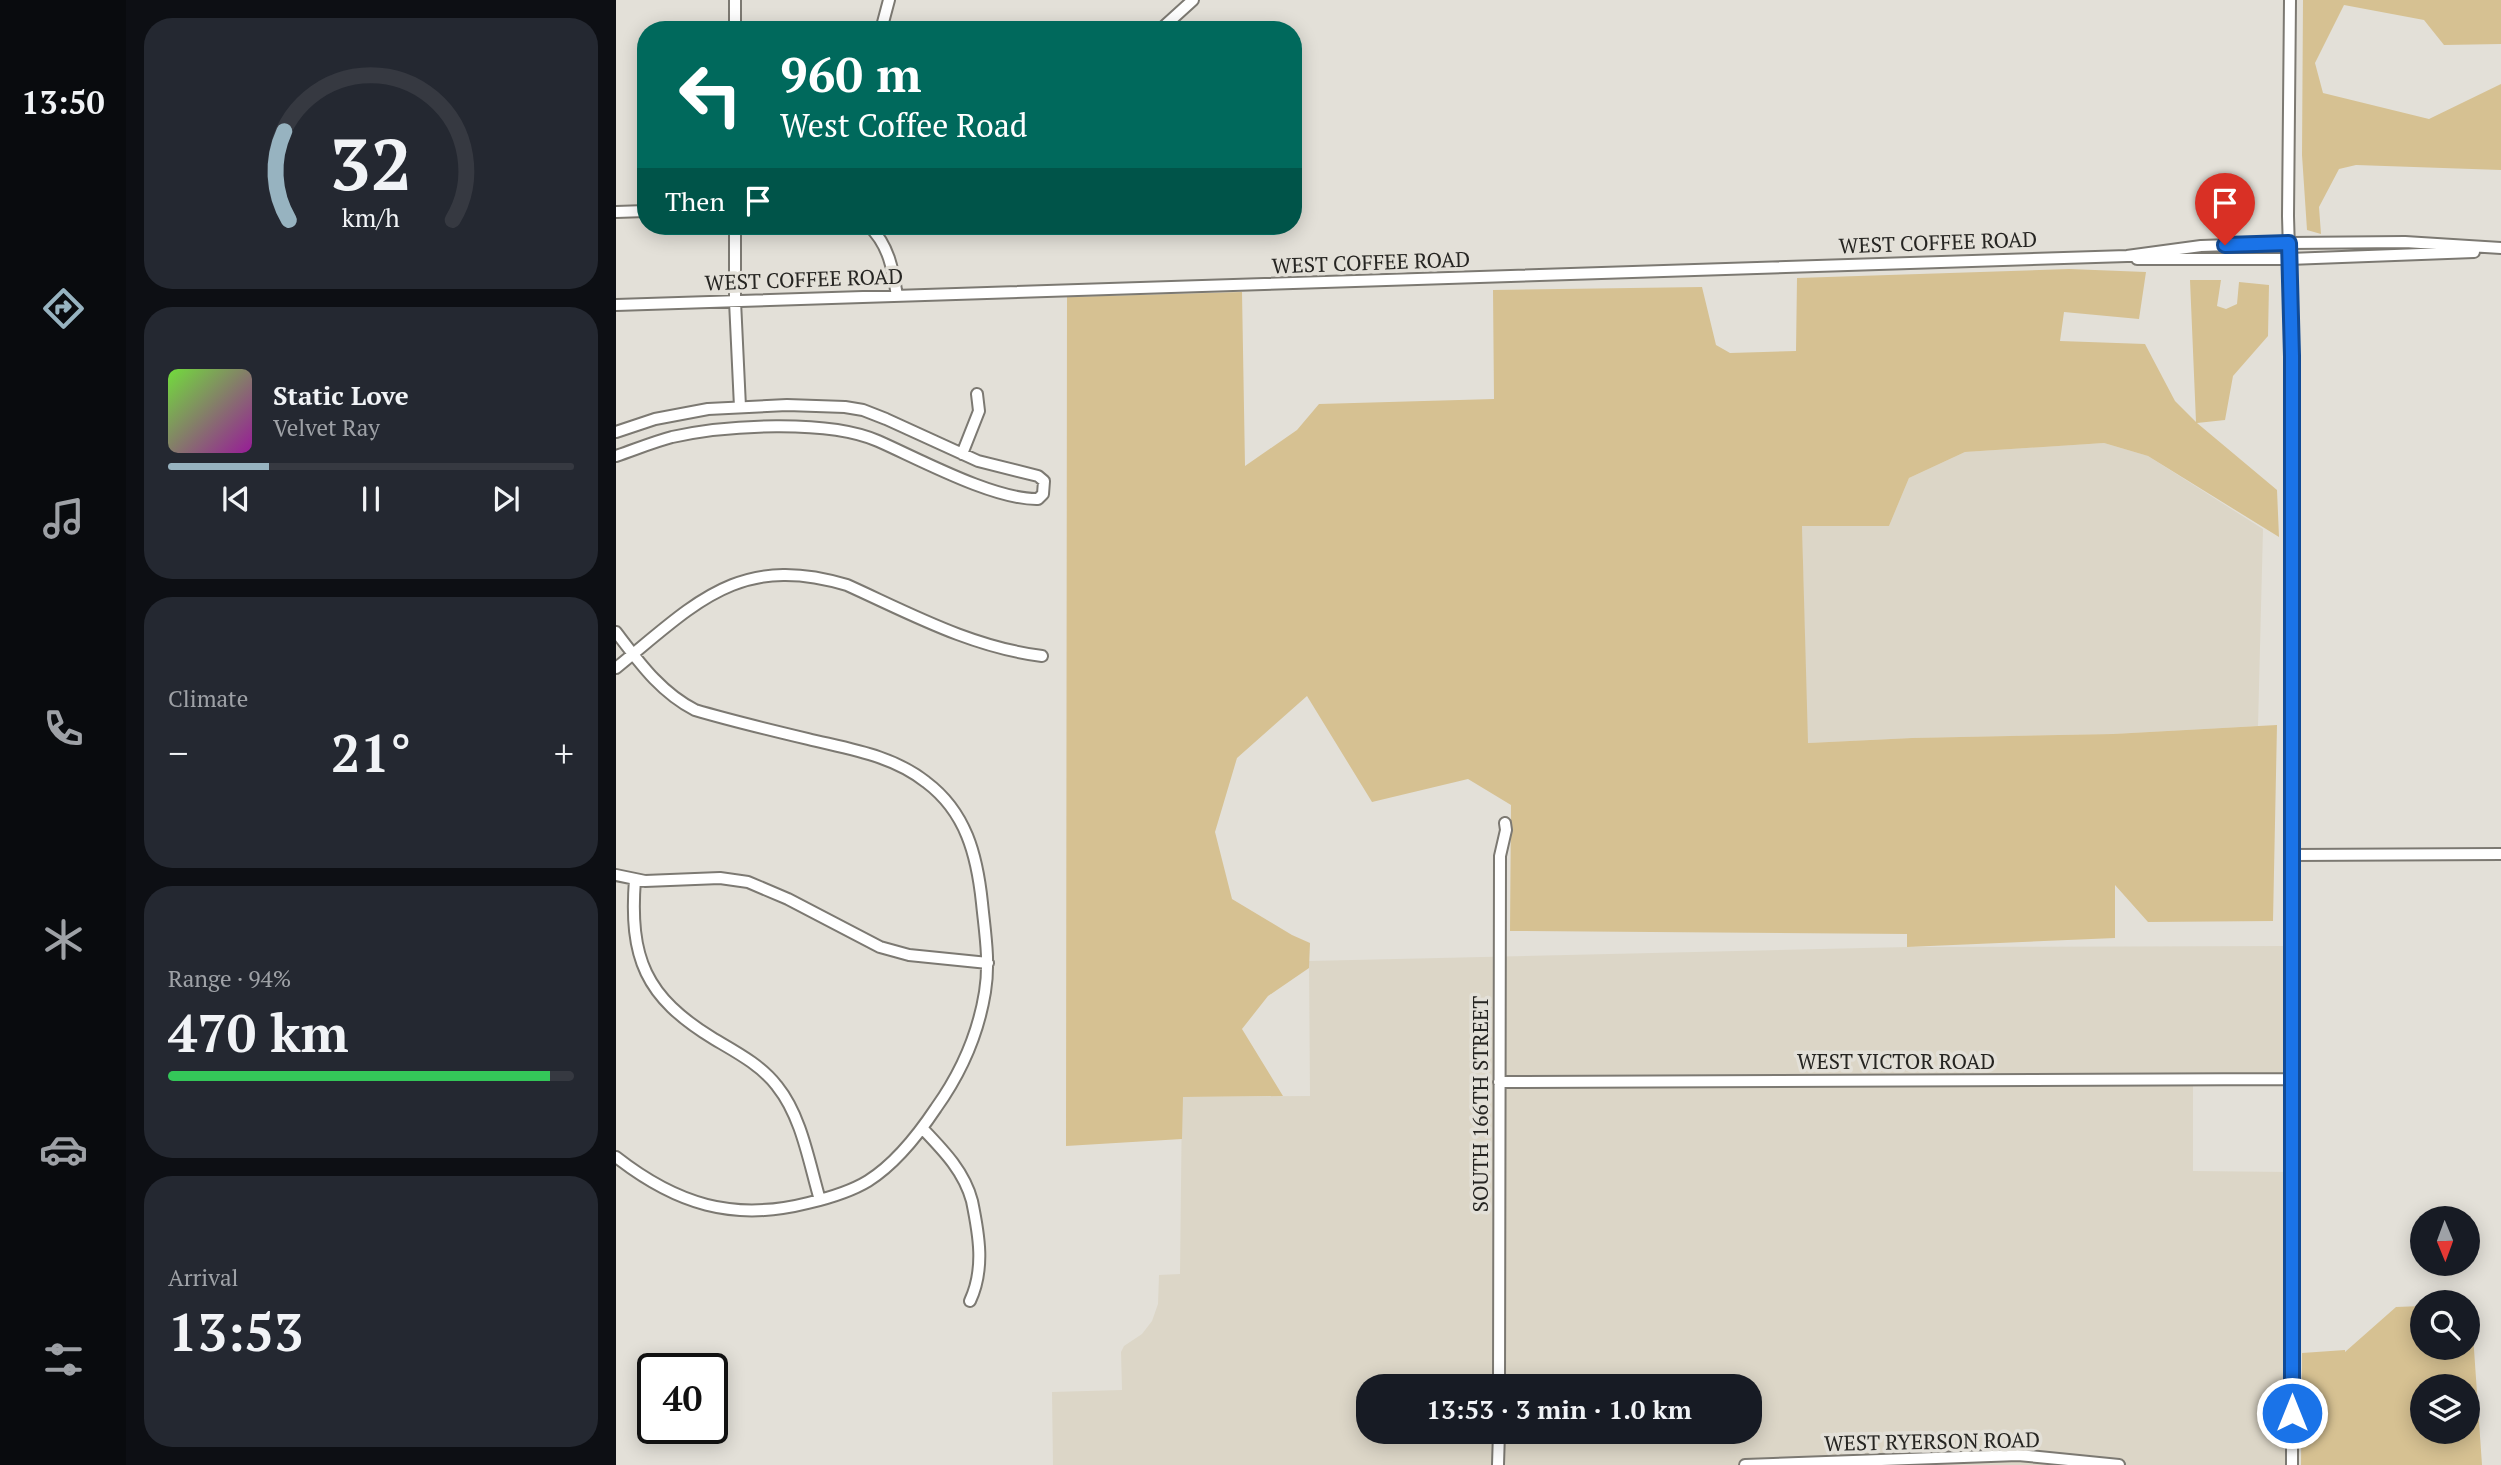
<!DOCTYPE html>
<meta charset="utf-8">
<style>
body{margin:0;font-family:"PT Serif",serif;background:#242831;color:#f1f3f6;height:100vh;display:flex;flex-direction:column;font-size:26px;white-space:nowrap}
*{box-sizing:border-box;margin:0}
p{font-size:23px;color:#9ea1a6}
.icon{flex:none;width:38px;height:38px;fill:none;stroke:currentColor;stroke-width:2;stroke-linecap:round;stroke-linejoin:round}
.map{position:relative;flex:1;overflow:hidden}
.panel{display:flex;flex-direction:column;gap:18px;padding:18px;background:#0d0f14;width:490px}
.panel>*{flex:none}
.guide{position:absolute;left:21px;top:21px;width:665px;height:214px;border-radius:28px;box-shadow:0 4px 18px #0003;background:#00695c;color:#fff;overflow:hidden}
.needle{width:46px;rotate:179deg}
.buttons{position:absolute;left:1794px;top:1206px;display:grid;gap:14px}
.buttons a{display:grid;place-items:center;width:70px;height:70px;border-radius:50%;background:#171b24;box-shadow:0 4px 18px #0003;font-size:35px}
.speed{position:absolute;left:21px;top:1353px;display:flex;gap:14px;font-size:35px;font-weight:700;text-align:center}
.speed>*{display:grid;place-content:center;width:91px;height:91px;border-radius:50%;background:#171b24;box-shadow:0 4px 18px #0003;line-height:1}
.speed .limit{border:4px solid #111;border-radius:10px;background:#fff;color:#111}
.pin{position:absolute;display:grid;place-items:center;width:60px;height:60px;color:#fff;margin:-72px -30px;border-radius:50% 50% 50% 0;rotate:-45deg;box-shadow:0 0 7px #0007}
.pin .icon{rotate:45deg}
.me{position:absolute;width:77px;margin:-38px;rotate:0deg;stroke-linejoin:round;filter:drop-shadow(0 0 5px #0008)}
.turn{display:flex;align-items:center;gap:24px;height:147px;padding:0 28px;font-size:32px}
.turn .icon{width:91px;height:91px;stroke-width:2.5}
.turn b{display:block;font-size:49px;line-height:60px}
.then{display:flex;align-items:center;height:66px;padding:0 28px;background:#0003;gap:14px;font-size:26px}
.big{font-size:52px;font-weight:700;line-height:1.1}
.panel .card{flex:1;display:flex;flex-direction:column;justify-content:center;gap:10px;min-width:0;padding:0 24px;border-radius:28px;background:#242831}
.panel .dial{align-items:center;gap:0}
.dial svg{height:182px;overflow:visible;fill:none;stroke:#363941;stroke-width:7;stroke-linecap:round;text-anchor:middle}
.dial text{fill:#f1f3f6;stroke:none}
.song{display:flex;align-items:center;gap:21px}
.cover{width:84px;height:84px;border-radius:10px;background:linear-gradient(135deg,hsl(100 70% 55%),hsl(300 70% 35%))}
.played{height:7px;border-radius:4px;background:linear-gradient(90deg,#97b3c0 25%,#363941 25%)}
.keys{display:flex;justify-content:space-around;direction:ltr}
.heat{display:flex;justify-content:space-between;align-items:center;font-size:38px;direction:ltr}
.charge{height:10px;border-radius:5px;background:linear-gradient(90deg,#34c759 94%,#363941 0)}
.trip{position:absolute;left:740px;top:1374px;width:406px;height:70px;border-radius:28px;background:#171b24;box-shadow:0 4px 18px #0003;font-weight:700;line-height:70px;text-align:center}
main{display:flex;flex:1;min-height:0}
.menu{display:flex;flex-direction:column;width:126px;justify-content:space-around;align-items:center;background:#090b0e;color:#9ea1a6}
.menu .icon{width:49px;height:49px}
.menu .selected{color:#97b3c0}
.menu b{font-size:32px;color:#f1f3f6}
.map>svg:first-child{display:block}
.built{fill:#dcd6c7;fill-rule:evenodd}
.green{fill:#d6c192;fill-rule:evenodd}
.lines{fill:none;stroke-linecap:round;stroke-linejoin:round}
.minor-casing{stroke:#7c7972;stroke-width:14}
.minor{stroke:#fff;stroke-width:10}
.route-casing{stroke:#114b97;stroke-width:18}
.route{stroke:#1a73e8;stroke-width:12}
.labels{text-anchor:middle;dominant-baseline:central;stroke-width:7;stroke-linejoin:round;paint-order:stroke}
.street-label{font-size:21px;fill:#262522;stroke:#e3e0d8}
</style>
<main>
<nav class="menu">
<b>13:50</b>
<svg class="icon selected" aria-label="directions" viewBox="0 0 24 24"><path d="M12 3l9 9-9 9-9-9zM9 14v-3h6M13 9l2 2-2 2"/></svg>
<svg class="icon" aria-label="music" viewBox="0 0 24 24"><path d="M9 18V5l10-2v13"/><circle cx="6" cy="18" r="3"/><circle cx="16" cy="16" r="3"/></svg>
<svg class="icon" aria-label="phone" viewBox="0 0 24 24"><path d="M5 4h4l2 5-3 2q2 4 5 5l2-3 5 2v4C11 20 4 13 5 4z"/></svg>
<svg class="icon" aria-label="climate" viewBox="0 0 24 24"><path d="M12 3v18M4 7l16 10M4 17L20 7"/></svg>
<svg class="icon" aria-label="car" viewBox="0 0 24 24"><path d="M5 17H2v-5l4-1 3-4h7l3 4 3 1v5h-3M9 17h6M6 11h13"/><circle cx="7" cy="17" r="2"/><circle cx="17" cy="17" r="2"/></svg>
<svg class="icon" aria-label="filters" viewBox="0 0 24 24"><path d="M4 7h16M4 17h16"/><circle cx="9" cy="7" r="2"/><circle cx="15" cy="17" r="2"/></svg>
</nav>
<section class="panel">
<div class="card dial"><svg viewBox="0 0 100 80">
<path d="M14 69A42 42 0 1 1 86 69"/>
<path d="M14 69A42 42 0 0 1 12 30" stroke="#97b3c0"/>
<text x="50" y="56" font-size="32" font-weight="700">32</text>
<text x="50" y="72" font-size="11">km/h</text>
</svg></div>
<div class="card">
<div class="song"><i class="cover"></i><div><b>Static Love</b><p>Velvet Ray</p></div></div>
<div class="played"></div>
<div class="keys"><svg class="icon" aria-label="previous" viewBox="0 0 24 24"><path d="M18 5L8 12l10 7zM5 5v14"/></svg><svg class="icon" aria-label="pause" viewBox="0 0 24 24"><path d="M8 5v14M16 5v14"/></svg><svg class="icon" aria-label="next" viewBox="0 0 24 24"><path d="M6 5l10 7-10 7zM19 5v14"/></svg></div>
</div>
<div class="card"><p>Climate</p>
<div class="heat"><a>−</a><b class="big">21°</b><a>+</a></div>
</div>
<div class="card"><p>Range · 94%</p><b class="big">470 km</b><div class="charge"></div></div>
<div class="card"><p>Arrival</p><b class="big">13:53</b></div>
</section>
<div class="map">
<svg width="1885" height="1465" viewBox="0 0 1885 1465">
<rect width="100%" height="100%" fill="#e3e0d8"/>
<path class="built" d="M1488 443 1532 456 1647 529 1642 726 1497 734 1296 738 1191 743 1186 526H1273L1293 478 1349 452Z
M1676 946 1677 1079H1577V1171L1677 1172 1676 1465H437L436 1392 506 1390 505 1352 508 1346 526 1334 536 1321 542 1304 543 1275 564 1274 566 1097 694 1096 693 961 1291 947ZM752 1386H1134V1432H752Z"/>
<path class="green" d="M1687 0H1885V44L1828 45 1808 20 1728 5 1699 63 1707 93 1813 119 1885 84V170L1740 165 1723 169 1703 207 1705 234 1691 230 1686 155Z
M1453 269 1530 272 1523 319 1448 312 1444 341 1529 344 1559 401 1580 422 1574 280H1605L1601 306 1610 309 1621 304 1623 282 1653 285 1652 336 1617 376 1609 420 1581 423 1661 490 1663 537 1532 456 1488 443 1349 452 1293 478 1273 526H1186L1192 743 1296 738 1497 734 1661 725 1657 921 1532 922 1499 885V938L1291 947V934L894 931 895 805 852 779 756 802 691 696 621 758 599 832 616 899 676 935 694 943 693 968 652 996 626 1029 667 1096 567 1097 566 1139 450 1146 451 297 626 292 629 466 681 430 703 404 878 399 877 290 1086 287 1100 345 1114 353 1180 351 1181 278Z
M1806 1306V1348H1852V1306H1855L1866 1465H1685L1686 1353 1729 1350V1352L1780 1307ZM1806 1386H1852V1432H1806Z"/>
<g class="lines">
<defs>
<path id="minor" d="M119 0V30
M1674 0 1672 216 1676 356V1465
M265 30 273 0
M544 30 577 0
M0 212 30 211
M119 226V301L124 407
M253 226C273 245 277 270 281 296
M1521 259H1673L1858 252
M0 305 1511 256 1585 246 1673 243 1789 242 1885 248
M0 432 39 419 92 409 171 405 229 407 247 410 270 419 362 461 422 476 428 481 427 494 422 499C378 500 303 459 262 441 212 419 109 425 56 437 37 442 18 450 0 456
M346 454 363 411 361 394
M0 632C23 662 44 692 79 710 116 721 154 730 192 739 233 749 276 755 310 782 350 812 361 855 366 903 369 933 374 961 369 992 362 1035 345 1073 320 1108 302 1135 279 1164 252 1181 234 1192 213 1198 192 1203 117 1222 60 1204 0 1157
M0 668C78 605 122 552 231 585 295 614 355 647 426 656
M1676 855 1885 854
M0 875 29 881 104 878 132 882 172 899 264 947 293 955 372 963
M19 879C13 958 29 997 98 1039 120 1052 145 1065 161 1086 186 1117 193 1163 204 1200
M883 1082 1677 1079
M306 1128C327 1150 348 1171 356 1201 363 1235 369 1269 354 1301
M883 1386 884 856 890 830 889 823
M882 1465 883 1432
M1129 1465 1402 1455 1503 1465"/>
</defs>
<use href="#minor" class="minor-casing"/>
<use href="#minor" class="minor"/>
</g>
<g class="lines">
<defs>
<path id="route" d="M1609 245 1673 243 1676 356V1413"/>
</defs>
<use href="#route" class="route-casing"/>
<use href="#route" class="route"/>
</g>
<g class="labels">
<g class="street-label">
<text transform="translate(1322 242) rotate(-2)">WEST COFFEE ROAD</text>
<text transform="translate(755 262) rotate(-2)">WEST COFFEE ROAD</text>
<text transform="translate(188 279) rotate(-2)">WEST COFFEE ROAD</text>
<text x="1280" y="1061">WEST VICTOR ROAD</text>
<text transform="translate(864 1104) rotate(-90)">SOUTH 166TH STREET</text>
<text transform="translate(1316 1441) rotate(-1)">WEST RYERSON ROAD</text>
</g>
</g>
</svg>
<div class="buttons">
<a><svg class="needle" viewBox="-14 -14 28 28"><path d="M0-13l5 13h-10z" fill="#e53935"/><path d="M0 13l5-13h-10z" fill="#9ea1a6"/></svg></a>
<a><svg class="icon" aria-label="search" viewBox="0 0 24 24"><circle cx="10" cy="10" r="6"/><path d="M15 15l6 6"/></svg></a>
<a><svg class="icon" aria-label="layers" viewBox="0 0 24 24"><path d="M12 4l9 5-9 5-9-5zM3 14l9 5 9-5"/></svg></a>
</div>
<div class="speed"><div class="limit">40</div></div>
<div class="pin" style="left:1609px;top:245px;background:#d93025"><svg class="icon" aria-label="arrive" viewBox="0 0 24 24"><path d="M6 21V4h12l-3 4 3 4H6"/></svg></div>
<svg class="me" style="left:1676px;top:1413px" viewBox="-20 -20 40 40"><circle r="17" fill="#1a73e8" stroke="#fff" stroke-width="3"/><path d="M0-11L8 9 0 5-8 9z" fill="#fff"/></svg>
<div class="trip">13:53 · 3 min · 1.0 km</div>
<div class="guide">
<div class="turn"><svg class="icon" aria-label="left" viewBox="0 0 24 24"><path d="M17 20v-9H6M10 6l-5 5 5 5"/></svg><div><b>960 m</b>West Coffee Road</div></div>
<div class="then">Then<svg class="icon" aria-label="arrive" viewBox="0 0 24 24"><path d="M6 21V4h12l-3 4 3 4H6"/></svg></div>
</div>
</div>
</main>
